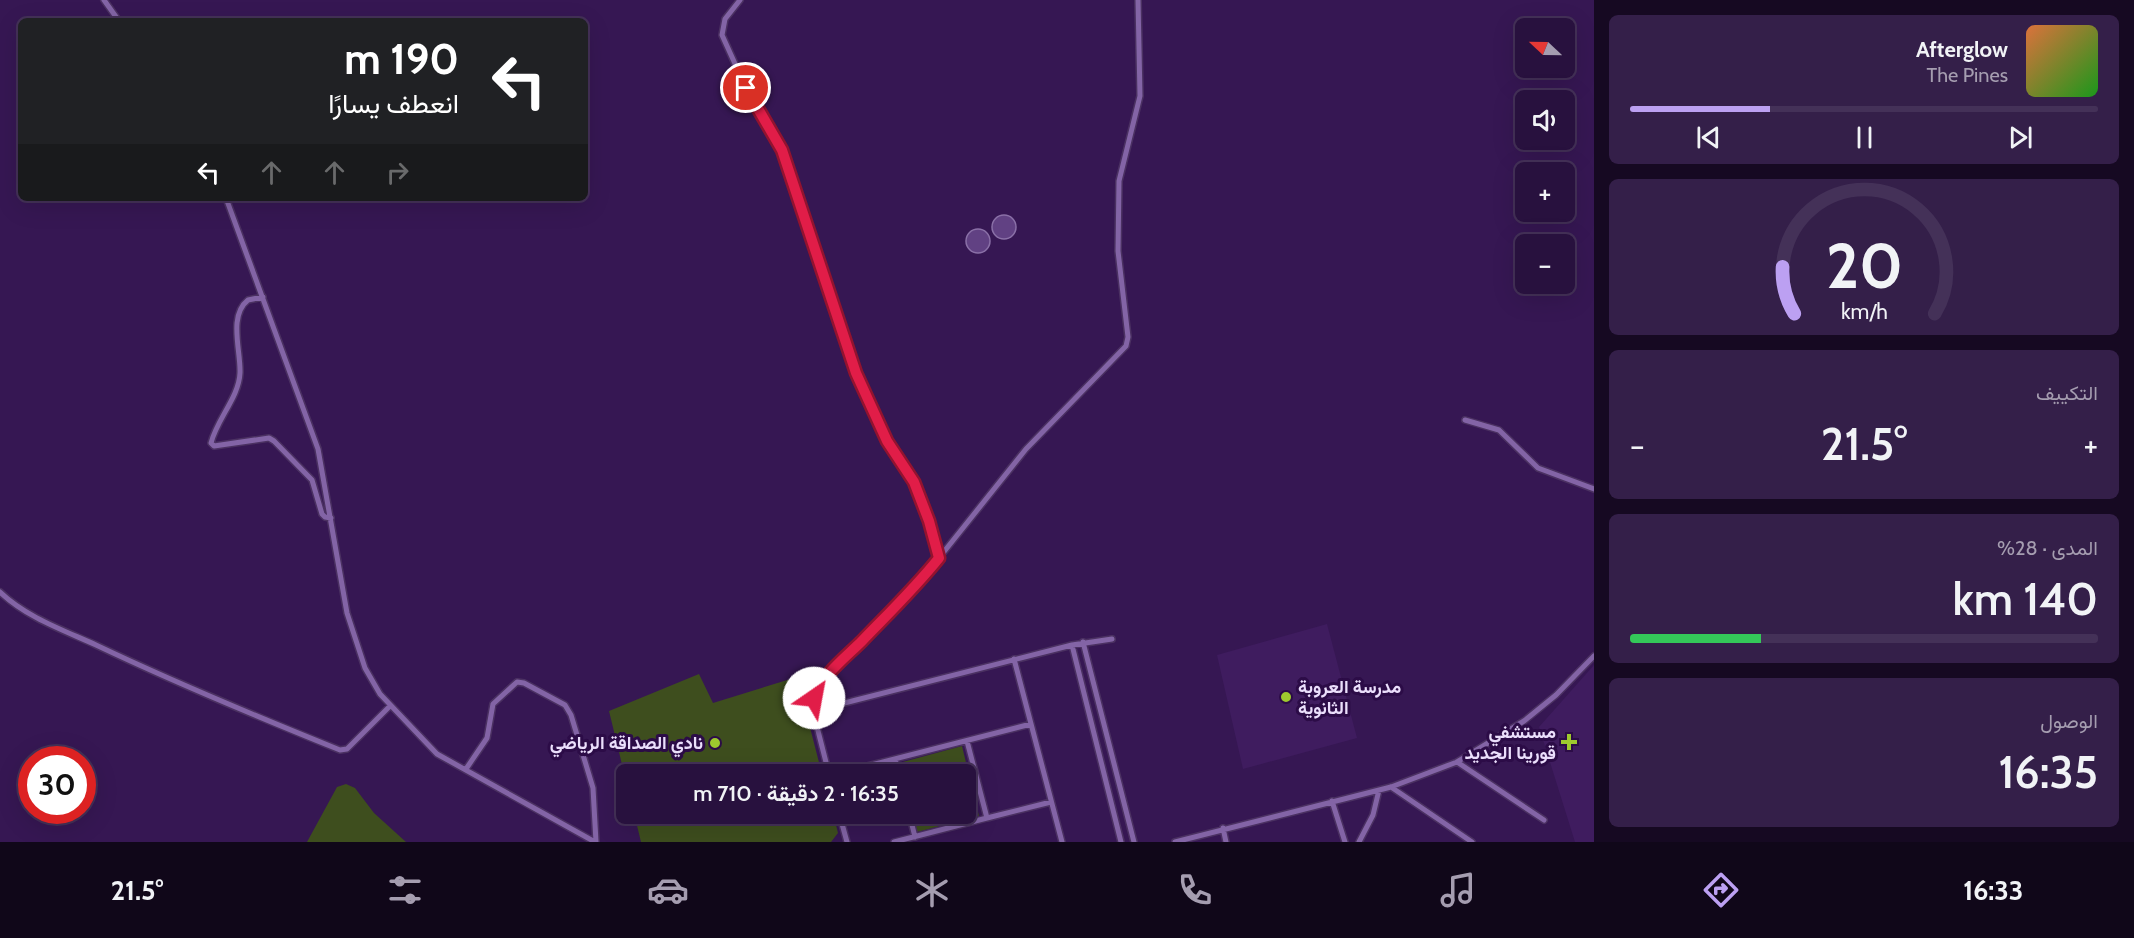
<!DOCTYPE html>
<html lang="ar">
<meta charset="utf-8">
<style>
body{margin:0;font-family:Cabin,Vazirmatn,sans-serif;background:#341f49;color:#f1f3f6;direction:rtl;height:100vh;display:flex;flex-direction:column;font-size:22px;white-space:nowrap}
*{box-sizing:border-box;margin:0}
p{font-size:20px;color:#a59db0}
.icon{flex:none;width:33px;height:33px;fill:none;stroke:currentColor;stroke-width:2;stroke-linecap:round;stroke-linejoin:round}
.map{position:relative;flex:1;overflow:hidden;direction:ltr}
.details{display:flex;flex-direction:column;gap:15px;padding:15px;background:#160922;width:540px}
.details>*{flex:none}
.guide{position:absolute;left:18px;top:18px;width:570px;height:183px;border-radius:9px;box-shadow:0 6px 24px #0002,0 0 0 2px #443158;direction:rtl;background:#202124;color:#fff;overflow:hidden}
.needle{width:39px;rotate:292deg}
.tools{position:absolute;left:1515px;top:18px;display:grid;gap:12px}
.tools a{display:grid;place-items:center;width:60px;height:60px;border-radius:9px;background:#28113e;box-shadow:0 6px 24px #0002,0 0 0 2px #443158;font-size:30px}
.speed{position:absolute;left:18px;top:746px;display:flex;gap:12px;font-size:30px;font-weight:700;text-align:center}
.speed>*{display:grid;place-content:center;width:78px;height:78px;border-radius:50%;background:#28113e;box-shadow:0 6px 24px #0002,0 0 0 2px #443158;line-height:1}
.speed .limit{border:9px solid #d22;background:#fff;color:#111}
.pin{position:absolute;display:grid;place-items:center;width:51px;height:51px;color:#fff;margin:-26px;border:3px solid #fff;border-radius:50%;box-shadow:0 2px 6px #0007}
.me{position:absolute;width:66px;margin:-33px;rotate:33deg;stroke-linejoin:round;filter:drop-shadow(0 0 4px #0008)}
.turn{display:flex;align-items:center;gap:21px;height:126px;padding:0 30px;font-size:27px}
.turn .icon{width:78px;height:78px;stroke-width:2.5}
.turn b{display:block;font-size:42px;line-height:51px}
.lanes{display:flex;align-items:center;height:57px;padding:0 30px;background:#0003;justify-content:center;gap:30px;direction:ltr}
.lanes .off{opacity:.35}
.big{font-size:45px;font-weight:600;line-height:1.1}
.details .widget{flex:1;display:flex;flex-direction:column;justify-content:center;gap:9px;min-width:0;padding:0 21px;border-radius:9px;background:#341f49}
.details .dial{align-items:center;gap:0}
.dial svg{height:156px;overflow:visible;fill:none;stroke:#443158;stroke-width:7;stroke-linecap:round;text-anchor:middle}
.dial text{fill:#f1f3f6;stroke:none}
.song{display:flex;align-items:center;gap:18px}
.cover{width:72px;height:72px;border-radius:9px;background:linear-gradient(135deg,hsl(20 70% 55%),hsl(120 70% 35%))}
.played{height:6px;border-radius:3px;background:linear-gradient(90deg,#bca0f2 30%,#443158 30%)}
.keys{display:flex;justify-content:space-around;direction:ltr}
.heat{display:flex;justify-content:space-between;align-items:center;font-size:33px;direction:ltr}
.charge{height:9px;border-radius:4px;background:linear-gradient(90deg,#34c759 28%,#443158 0)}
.trip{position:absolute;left:616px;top:764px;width:360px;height:60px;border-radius:9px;background:#28113e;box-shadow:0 6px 24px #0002,0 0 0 2px #443158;font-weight:600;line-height:60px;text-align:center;direction:rtl}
.menu{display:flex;height:96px;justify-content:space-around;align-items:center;background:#100719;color:#a59db0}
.menu .icon{width:42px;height:42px}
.menu .active{color:#bca0f2}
.menu b{font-size:27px;color:#f1f3f6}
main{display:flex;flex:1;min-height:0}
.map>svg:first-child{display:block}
.built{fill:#3f1c5f}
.green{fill:#3e4e1e}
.water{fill:#614183;stroke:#8a70a7;stroke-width:1.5}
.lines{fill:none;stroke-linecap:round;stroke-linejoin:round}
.street-casing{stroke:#4b3162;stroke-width:8}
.street{stroke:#8364a6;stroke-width:5}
.route-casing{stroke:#92132f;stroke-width:15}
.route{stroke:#e11d48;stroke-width:10}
.poi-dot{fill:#9eca2e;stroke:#2c0c47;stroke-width:2}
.labels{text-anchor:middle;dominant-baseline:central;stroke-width:6;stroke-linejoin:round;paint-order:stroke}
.poi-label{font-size:18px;font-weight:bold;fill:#ebdffc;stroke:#2c0c47;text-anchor:end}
</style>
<main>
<section class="details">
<div class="widget">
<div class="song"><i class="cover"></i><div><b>Afterglow</b><p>The Pines</p></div></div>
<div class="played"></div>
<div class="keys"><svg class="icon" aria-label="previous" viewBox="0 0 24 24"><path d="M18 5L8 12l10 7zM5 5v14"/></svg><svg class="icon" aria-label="pause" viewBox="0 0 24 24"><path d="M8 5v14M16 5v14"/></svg><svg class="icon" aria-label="next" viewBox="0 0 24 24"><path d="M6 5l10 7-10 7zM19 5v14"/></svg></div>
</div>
<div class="widget dial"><svg viewBox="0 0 100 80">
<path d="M14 69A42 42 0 1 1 86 69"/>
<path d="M14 69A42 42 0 0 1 8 45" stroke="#bca0f2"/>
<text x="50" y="56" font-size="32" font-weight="700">20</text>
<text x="50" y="72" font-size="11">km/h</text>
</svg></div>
<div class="widget"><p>التكييف</p>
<div class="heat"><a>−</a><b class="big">21.5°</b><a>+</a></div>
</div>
<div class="widget"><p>المدى · 28%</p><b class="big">140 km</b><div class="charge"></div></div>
<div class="widget"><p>الوصول</p><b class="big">16:35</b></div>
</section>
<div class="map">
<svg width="1594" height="842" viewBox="0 0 1594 842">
<rect width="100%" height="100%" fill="#361753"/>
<path class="built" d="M1327 624 1357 738 1243 769 1217 655Z
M1594 665V842H1575L1539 727Z"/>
<path class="green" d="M699 674 713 703 797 677 822 774H627V785L609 711Z
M962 746 979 816 917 832 912 813H966V774H902L899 763Z
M346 784 355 788 374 813 406 842H307L337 787Z
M634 813H833L838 833 831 842H641Z"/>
<path class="water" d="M992 227a12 12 0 1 1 24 0a12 12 0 1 1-24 0Z
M966 241a12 12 0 1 1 24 0a12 12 0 1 1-24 0Z"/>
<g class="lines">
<defs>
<path id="street" d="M104 0 119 21
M740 0 725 19 722 35 746 88 782 150 856 373 887 441 914 482 929 521 939 558
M226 198 318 449 347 613 365 668 380 694 437 754 595 842
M263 297 248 300C228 316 241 351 240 373 239 397 217 419 211 443L214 446 269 438 274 441 312 480 322 514 325 517 331 518
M1465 420 1499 430 1538 468 1594 489
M0 592C26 617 63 630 96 645 176 683 258 717 340 750L347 749 390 706
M1083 642 1134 842
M1072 645 1121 842
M1014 659 1062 842
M813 711 817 688 919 583 1026 449 1126 346 1128 337 1118 251 1119 181 1140 96 1138 0
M895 759 899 774
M1457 762 1544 820
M466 769 487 738 493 704 517 682 524 683 565 705 571 715 593 788 596 842
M829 774 813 711 1072 645 1112 639
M836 774 1031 724
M1391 787 1472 842
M1332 801 1345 842
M839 813 847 842
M909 813 915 837
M987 818 1051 802
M1223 828 1226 842
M894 842 987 818 967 741
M1175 842 1391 787 1457 762 1524 721 1556 695 1594 656
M1359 842 1373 815 1379 790"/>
</defs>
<use href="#street" class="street-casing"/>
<use href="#street" class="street"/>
</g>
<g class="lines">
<defs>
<path id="route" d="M746 88 782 150 856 373 887 441 914 482 929 521 939 558C915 588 888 614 862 641 846 657 822 675 814 698"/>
</defs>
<use href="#route" class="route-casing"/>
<use href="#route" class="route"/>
</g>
<g class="poi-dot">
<circle cx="1286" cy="697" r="6"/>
<path d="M1566 733h6v6h6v6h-6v6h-6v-6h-6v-6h6z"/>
<circle cx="715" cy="743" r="6"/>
</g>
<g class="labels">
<g class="poi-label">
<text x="1298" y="687" text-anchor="start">مدرسة العروبة<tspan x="1298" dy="21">الثانوية</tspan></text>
<text x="1556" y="732">مستشفي<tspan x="1556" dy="21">قورينا الجديد</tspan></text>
<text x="703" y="743">نادي الصداقة الرياضي</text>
</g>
</g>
</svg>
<div class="tools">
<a><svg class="needle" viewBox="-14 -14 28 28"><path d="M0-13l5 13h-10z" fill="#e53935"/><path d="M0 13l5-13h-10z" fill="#a59db0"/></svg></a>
<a><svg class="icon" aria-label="sound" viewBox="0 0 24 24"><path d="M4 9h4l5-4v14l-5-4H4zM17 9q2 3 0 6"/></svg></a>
<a>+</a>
<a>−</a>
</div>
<div class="speed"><div class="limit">30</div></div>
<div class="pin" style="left:746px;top:88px;background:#d93025"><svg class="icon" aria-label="arrive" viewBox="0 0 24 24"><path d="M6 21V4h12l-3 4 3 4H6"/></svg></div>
<svg class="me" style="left:814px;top:698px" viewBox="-20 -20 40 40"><circle r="19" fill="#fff"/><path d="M0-13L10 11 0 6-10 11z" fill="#e11d48"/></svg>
<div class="trip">16:35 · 2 دقيقة · 710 m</div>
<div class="guide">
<div class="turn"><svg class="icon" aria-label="left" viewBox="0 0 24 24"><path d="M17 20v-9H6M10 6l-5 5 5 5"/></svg><div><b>190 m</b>انعطف يسارًا</div></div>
<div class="lanes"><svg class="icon" aria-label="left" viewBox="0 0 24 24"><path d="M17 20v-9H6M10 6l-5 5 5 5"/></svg><svg class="icon off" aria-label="ahead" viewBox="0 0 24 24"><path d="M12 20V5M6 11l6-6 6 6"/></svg><svg class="icon off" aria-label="ahead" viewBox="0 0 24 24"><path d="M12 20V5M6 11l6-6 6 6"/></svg><svg class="icon off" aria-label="right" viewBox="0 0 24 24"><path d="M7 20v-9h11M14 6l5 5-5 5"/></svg></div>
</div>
</div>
</main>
<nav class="menu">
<b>16:33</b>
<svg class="icon active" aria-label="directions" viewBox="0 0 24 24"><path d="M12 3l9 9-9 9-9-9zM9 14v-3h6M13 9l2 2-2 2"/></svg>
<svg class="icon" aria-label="music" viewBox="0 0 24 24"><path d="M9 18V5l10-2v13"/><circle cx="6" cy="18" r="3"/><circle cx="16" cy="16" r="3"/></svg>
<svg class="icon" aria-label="phone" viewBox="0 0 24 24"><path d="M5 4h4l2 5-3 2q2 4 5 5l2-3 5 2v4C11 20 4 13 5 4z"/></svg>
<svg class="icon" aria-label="climate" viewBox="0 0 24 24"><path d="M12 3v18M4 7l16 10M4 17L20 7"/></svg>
<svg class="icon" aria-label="car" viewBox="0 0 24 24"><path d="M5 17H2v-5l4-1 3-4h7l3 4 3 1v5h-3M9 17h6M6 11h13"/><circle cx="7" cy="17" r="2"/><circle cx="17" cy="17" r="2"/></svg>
<svg class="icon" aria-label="filters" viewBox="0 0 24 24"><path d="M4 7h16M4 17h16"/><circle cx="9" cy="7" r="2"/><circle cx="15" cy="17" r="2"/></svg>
<b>21.5°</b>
</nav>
